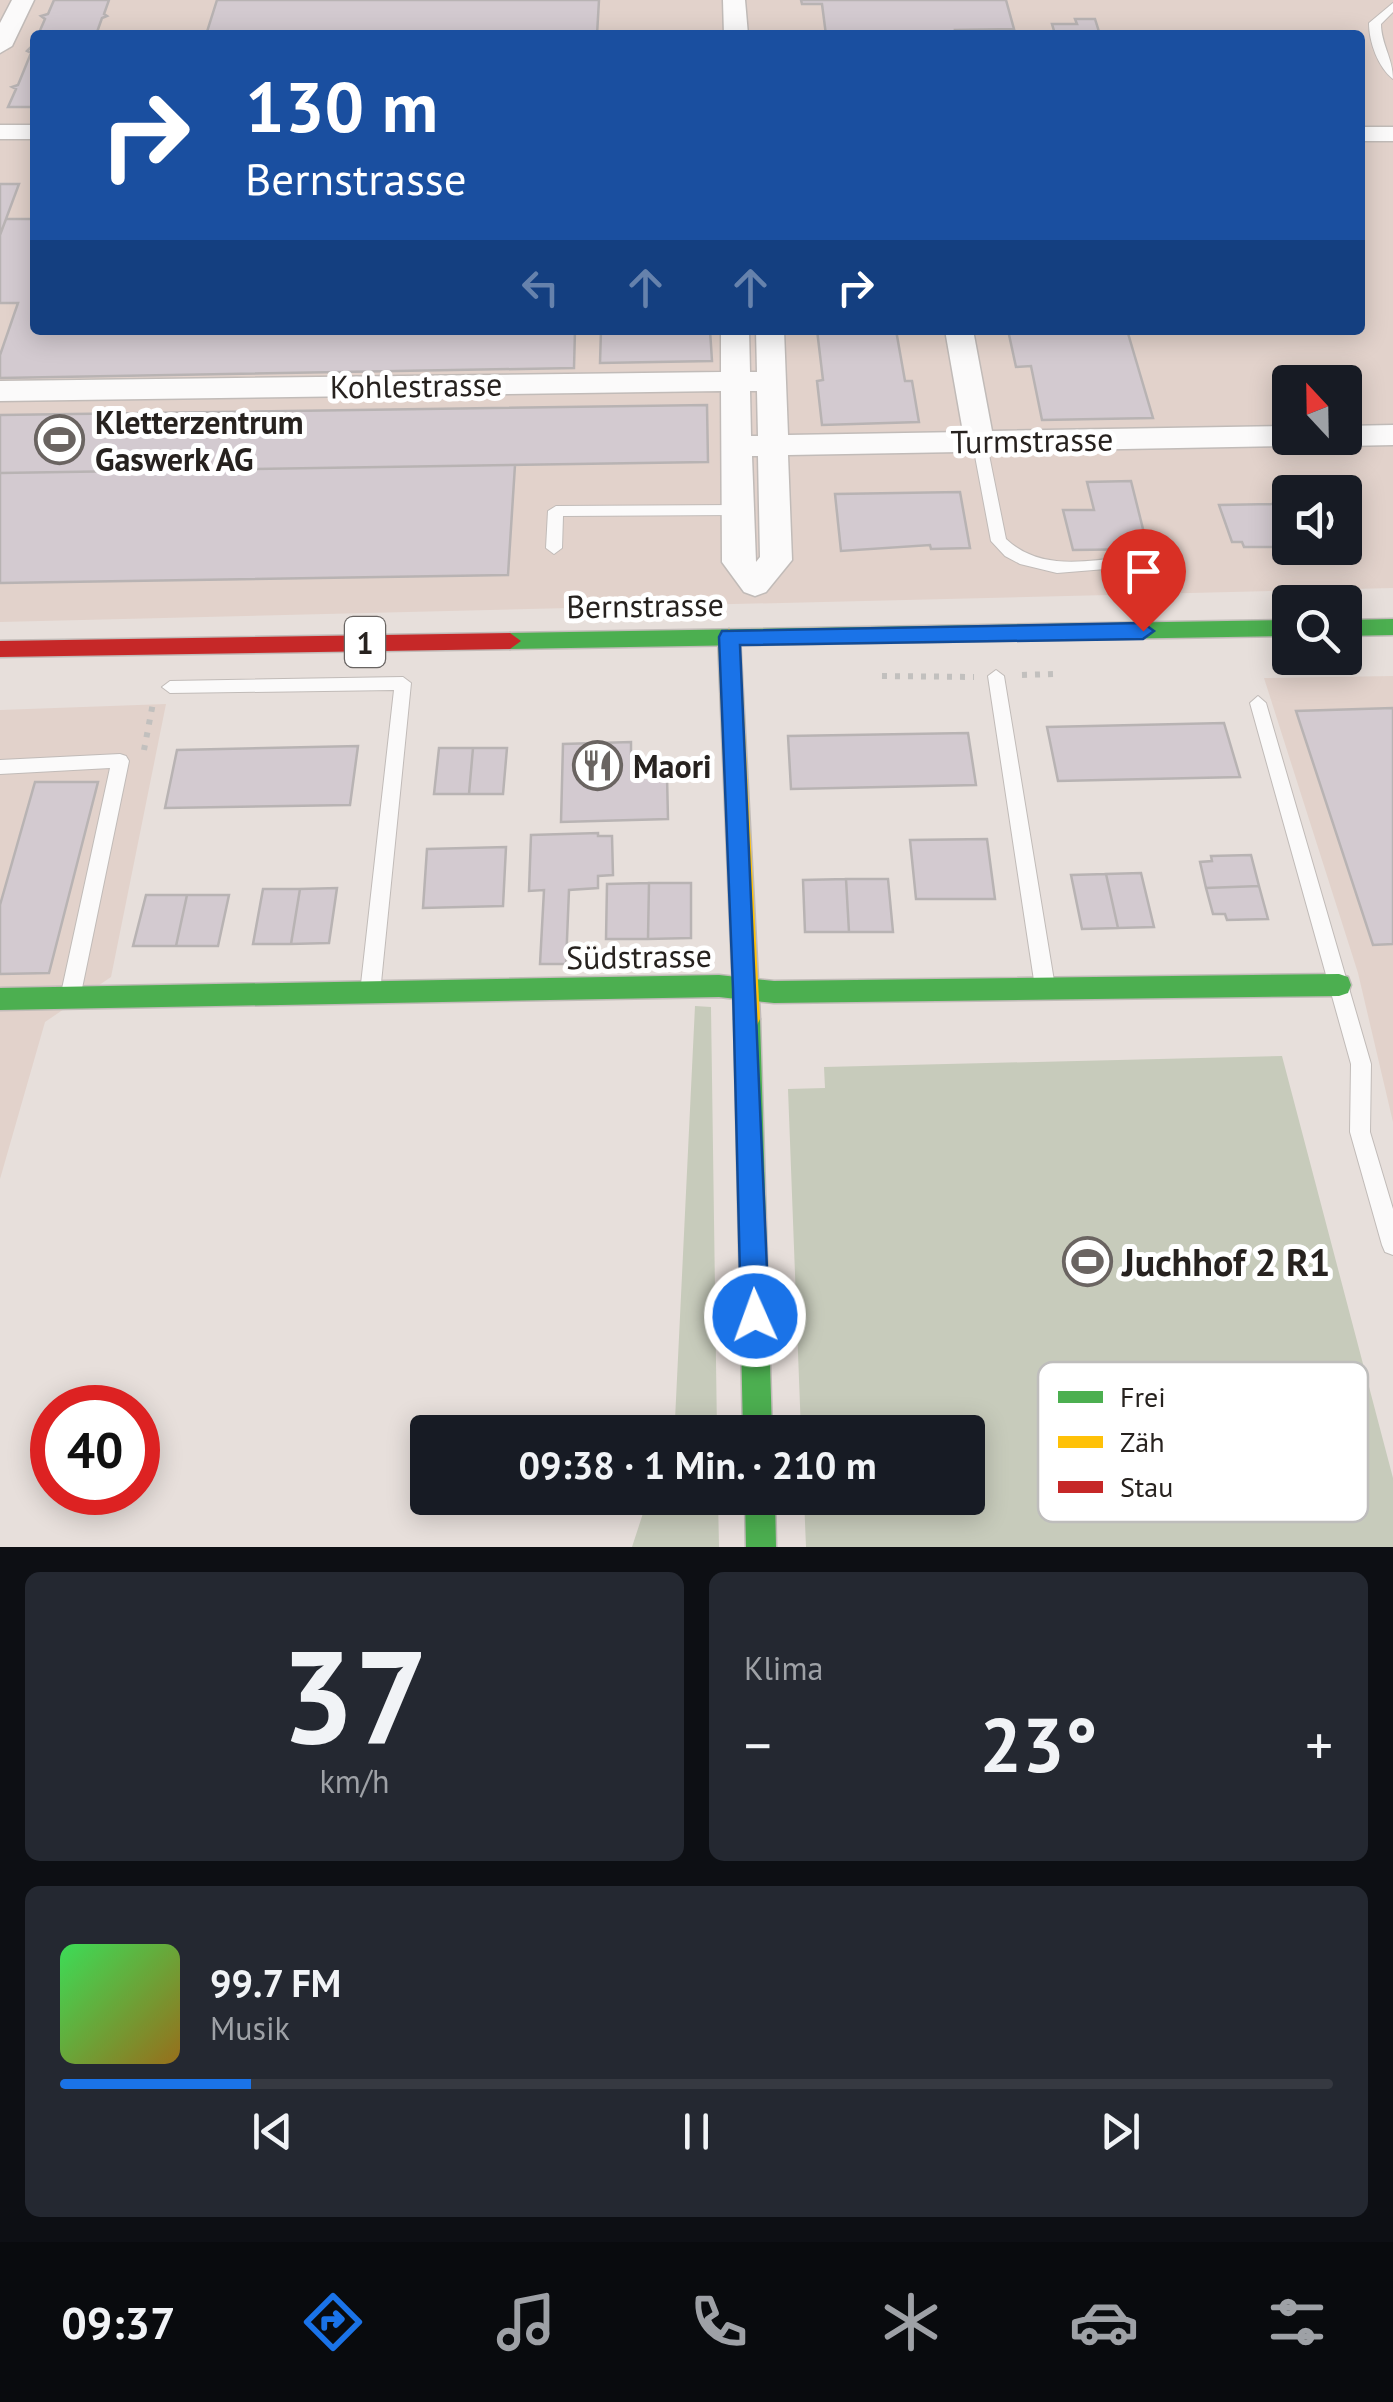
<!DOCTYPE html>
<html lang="de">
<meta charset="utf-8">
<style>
body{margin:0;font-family:"PT Sans",sans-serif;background:#242831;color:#f1f3f6;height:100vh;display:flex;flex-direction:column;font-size:38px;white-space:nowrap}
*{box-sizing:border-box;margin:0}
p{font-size:32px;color:#9ea1a6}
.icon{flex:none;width:55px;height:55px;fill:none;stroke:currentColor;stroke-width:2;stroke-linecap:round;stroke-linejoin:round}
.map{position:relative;height:1547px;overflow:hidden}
.sheet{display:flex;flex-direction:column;gap:25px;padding:25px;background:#0d0f14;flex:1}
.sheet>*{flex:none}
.guide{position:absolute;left:30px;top:30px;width:1335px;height:305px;border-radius:10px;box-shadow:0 5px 25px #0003;background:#1a4fa0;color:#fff;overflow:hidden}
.needle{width:65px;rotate:338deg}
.tools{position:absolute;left:1272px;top:365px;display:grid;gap:20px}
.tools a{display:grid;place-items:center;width:90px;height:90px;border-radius:10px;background:#171b24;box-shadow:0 5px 25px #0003;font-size:50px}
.speed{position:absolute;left:30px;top:1385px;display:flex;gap:20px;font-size:50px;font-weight:700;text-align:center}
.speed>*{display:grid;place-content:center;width:130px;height:130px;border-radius:50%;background:#171b24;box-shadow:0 5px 25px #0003;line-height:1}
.speed .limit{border:15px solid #d22;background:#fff;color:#111}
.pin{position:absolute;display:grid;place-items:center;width:85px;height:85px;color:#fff;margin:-102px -42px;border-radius:50% 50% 50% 0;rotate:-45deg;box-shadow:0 0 10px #0007}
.pin .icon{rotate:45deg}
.me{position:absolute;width:110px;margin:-55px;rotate:358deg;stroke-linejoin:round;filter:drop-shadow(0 0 8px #0008)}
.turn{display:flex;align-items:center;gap:35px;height:210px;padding:0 50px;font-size:45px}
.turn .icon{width:130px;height:130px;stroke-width:2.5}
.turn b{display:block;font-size:70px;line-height:85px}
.lanes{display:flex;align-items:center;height:95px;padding:0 50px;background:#0003;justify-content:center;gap:50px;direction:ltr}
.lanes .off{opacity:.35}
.big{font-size:75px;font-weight:700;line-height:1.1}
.sheet .widget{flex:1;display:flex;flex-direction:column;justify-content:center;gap:15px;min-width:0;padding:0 35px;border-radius:15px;background:#242831}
.sheet .dial{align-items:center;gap:0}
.dial b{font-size:130px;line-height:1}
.song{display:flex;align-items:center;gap:30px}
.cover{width:120px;height:120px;border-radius:15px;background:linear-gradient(135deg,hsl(130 70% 55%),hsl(40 70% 35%))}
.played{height:10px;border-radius:5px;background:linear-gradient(90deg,#1a73e8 15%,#363941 15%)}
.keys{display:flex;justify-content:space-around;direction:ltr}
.heat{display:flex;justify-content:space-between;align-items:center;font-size:55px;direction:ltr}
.sheet .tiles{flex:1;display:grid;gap:25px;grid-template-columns:1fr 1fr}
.widget:last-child{grid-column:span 2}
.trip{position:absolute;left:410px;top:1415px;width:575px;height:100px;border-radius:10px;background:#171b24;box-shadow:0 5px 25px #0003;font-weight:700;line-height:100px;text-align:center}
.dock{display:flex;height:160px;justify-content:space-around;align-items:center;background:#090b0e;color:#9ea1a6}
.dock .icon{width:70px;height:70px}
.dock .on{color:#1a73e8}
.dock b{font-size:45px;color:#f1f3f6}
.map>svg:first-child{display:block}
.built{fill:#e2d2cb;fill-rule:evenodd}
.green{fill:#c7cbbb}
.building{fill:#d3cad0;stroke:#b8b3b3;stroke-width:2.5}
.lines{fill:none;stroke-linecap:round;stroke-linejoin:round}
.lane-casing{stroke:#c1bbb8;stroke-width:2}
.street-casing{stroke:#c1bbb8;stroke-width:3}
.fast-casing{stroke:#c1bbb8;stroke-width:3}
.slow-casing{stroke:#c1bbb8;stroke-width:3}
.jam-casing{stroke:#c1bbb8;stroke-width:3}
.path{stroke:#c2c0be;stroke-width:6;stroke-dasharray:5 8;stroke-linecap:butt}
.lane{fill:#fbfafa;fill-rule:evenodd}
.street{fill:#fbfafa;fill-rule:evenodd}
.fast{fill:#4caf50;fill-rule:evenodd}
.slow{fill:#ffc107;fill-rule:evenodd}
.jam{fill:#c62828;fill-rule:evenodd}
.route{fill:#1a73e8;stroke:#114b97;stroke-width:2.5}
.labels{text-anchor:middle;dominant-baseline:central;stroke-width:10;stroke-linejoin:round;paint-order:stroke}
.shield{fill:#fff;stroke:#686462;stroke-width:2.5}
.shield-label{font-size:30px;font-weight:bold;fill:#27221f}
.street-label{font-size:32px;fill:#27221f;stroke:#fff}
.poi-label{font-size:32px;font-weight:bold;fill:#27221f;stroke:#fff;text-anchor:start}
.near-poi-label{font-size:38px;font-weight:bold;fill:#27221f;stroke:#fff;text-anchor:start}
.key{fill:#fff;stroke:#bebdbc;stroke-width:2.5}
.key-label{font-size:28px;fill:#27221f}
</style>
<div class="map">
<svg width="1393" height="1547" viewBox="0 0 1393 1547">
<rect width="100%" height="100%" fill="#e7dfdb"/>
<path class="built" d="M0 0H1393V588L0 622ZM35 35H1360V330H35ZM1290 382H1345V438H1290ZM1290 492H1345V548H1290Z
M1393 676V1122L1358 973 1264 678Z
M166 704 111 977 45 1022 0 1179V710Z"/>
<path class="green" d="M695 1006 711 1007 717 1432H670L675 1420Z
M1282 1056 1393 1478V1547H806L804 1498H968V1432H801L788 1089 825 1088 824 1067Z
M648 1498H718L719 1547H632Z"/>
<path class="building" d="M54 0H109L104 14 107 16 102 18 96 35H38L45 19 41 16 48 14Z
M217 0H599L597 35H206Z
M801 0H1006L1014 29 955 30 956 35H826L822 4H802Z
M1075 19H1095L1100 35 1055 34 1052 24H1077Z
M35 43V107H8L16 89 12 87 18 85 31 53 27 51Z
M0 184H19L0 235Z
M6 219H35V330H575L574 368 0 378V355L18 303H0V235Z
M601 330H710L712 361 600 363Z
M817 330H896L905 381H912L919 422 822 425 817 381 823 380Z
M1008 330H1127L1153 418 1042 420 1031 366 1016 367Z
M707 405 708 462 0 473V415Z
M515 465 508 575 0 583V473Z
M1131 481 1148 549 1073 550 1063 510H1094L1087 482Z
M960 492 970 548 931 549 930 545 841 551 835 494Z
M1273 504 1287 542 1274 543 1276 547H1244L1242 542H1232L1219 505Z
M1273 504H1290V542H1287Z
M1393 708V944L1373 945 1296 711Z
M1224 723 1240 777 1058 781 1047 727Z
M968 733 976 785 791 789 788 736Z
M631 742V777L667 776 668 819 561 822 563 744Z
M358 746 350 805 165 808 177 750Z
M439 748H473L469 794H434Z
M473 748H507L503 794H469Z
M35 782H98L49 973 0 974V905Z
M598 833V836H612L613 875 598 876V888L569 890 566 964H540L544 890 529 891 531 835Z
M987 839 995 899H916L910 840Z
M506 847 503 906 423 908 427 849Z
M1251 855 1259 886 1206 888 1200 862 1212 861 1211 856Z
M1141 873 1154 927 1118 928 1106 874Z
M1106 874 1118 928 1082 929 1071 875Z
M846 879H888L893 932H849Z
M846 879 849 932H805L803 880Z
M649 883H691V938L648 939Z
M649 883 648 939H606L607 884Z
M1259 886 1268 919 1227 920 1225 914H1213L1206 888Z
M337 888 329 943 291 944 300 889Z
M263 889H300L291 944H253Z
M146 895H187L176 946H133Z
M187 895H229L218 946H176Z"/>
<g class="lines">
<defs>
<path id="lane" d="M1393 3V12L1381 24C1381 44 1393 58 1393 79 1378 67 1369 42 1369 23Z
M979 435 986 440 1006 539C1039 570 1083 562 1124 557L1130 559 1132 563 1130 567 1057 573 1020 564 1005 556 991 541 972 440Z
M737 505 745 510 737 515 563 516 562 548 554 554 546 548 548 511 556 506Z
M996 670 1004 676 1055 987 1052 993 1045 995 1038 993 1035 987 988 676Z
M403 677 411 683 380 993 377 999 370 1001 363 999 360 993 394 690 170 693 162 687 170 681Z
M1258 696 1266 703 1371 1064 1370 1132 1393 1209V1255L1385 1252 1382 1245 1350 1132 1351 1064 1250 703Z
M120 754 126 756 129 761 80 998 77 1004 70 1006 63 1004 60 998 110 768 0 774V760Z"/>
<path id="street" d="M12 0H34L12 46 0 53V23Z
M723 0H745L748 35H724Z
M0 125H35V139H0Z
M1360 127H1393V141H1360Z
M721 330H749L750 372H757L756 330H784L788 435 963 432 945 330H973L992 431 1290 426V438H1304L1290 446 788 455 792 560 766 592 755 596 744 592 722 562 721 391 0 401V381L721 372ZM750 391H757L758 436H751ZM752 456H758L760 557 756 562Z
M1393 425V445L1345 446 1331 438H1345V426Z"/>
<path id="fast" d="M1393 619V635L1345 636V620Z
M1290 620V636L510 649 499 641 510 633Z
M1339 974 1348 977 1351 985 1348 993 1339 996 774 1003 719 997 0 1010V988L719 975 774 981Z
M747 1008 756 1011 760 1019 772 1432H743L734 1019 738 1011Z
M745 1498H775L776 1547H746Z"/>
<path id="slow" d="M729 629 740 637 760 1019 756 1027 747 1030 738 1027 734 1019 718 637Z"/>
<path id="jam" d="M510 633 521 641 510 649 0 657V641Z"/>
</defs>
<use href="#lane" class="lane-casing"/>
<use href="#street" class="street-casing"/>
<use href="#fast" class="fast-casing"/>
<use href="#slow" class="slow-casing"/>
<use href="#jam" class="jam-casing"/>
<path class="path" d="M1299 597 1332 596
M1291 667 1344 666
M1022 675 1054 674
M882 676 974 677
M144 750 153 703"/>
<use href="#lane" class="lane"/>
<use href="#street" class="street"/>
<use href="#fast" class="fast"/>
<use href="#slow" class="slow"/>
<use href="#jam" class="jam"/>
</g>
<path class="route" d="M1143 623 1154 631 1143 639 740 645 769 1316 765 1325 755 1330 745 1325 741 1316 733 989 719 637 722 631Z"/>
<defs>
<symbol id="stadium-ring" viewBox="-11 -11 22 22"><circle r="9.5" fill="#fff" stroke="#6a6461" stroke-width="1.5"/><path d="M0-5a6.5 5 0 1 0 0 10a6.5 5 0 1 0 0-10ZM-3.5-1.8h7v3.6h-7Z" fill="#6a6461"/></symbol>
<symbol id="restaurant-ring" viewBox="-11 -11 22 22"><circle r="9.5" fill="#fff" stroke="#6a6461" stroke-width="1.5"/><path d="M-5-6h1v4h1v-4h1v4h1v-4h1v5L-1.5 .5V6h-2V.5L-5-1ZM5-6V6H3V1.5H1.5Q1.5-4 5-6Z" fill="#6a6461"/></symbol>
</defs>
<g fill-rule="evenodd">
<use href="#stadium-ring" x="32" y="412" width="55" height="55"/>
<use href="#restaurant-ring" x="570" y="738" width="55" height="55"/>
<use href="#stadium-ring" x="1060" y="1234" width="55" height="55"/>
</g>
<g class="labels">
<rect class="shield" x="345" y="617" width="40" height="50" rx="8"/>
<g class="shield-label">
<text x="365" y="642">1</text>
</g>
<g class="street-label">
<text transform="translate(416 385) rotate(-1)">Kohlestrasse</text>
<text transform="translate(1032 440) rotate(-1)">Turmstrasse</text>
<text transform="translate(645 605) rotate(-1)">Bernstrasse</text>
<text transform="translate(639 956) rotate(-1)">Südstrasse</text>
</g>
<g class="poi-label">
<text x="95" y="422">Kletterzentrum<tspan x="95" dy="37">Gaswerk AG</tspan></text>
<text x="633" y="766">Maori</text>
</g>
<g class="near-poi-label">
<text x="1122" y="1261">Juchhof 2 R1</text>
</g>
</g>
<rect x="1038" y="1362" width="330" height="160" rx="15" class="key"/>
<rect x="1058" y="1391" width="45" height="12" fill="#4caf50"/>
<rect x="1058" y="1436" width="45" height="12" fill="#ffc107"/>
<rect x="1058" y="1481" width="45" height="12" fill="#c62828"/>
<g class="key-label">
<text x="1120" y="1407">Frei</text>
<text x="1120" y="1452">Zäh</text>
<text x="1120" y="1497">Stau</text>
</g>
</svg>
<div class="tools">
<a><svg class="needle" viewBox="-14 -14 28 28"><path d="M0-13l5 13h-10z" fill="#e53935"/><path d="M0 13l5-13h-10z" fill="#9ea1a6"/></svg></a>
<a><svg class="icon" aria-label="sound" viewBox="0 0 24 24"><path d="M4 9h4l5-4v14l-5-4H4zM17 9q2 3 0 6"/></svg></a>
<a><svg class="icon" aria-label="search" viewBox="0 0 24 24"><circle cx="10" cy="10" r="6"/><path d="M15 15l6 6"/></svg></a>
</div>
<div class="speed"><div class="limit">40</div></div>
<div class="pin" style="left:1143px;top:631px;background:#d93025"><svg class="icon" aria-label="arrive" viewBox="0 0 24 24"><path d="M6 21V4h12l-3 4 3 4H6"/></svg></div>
<svg class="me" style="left:755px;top:1316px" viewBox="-20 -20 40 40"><circle r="17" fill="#1a73e8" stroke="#fff" stroke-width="3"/><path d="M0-11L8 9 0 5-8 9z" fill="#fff"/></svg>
<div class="trip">09:38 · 1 Min. · 210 m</div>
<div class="guide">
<div class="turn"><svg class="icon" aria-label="right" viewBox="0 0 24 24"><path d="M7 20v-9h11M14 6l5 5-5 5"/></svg><div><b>130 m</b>Bernstrasse</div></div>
<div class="lanes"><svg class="icon off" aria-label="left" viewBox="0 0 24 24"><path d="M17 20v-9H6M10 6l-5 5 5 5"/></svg><svg class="icon off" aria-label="ahead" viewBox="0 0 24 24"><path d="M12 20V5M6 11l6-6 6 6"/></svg><svg class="icon off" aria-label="ahead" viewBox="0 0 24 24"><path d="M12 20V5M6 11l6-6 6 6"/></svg><svg class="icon" aria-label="right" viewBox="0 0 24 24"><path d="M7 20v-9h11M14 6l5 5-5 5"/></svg></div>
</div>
</div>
<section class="sheet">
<div class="tiles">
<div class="widget dial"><b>37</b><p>km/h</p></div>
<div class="widget"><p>Klima</p>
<div class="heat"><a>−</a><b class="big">23°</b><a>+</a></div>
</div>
<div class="widget">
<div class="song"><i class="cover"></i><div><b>99.7 FM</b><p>Musik</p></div></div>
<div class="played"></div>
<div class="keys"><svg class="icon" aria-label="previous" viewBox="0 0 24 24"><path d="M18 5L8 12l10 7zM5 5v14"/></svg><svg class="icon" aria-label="pause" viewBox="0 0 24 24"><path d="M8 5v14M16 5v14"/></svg><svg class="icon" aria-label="next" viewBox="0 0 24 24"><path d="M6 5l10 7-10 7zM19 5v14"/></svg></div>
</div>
</div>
</section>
<nav class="dock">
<b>09:37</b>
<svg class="icon on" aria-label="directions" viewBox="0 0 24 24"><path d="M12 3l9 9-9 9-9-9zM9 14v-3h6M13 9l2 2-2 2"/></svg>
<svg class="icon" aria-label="music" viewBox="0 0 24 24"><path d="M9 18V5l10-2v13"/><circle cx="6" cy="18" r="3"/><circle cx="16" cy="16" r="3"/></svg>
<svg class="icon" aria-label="phone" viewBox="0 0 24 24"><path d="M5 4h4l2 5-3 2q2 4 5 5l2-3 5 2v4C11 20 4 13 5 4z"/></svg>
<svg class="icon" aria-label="climate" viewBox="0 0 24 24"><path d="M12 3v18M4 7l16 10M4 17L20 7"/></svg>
<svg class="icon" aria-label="car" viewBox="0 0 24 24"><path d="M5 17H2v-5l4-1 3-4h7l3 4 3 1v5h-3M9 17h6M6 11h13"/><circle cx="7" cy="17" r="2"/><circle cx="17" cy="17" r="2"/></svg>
<svg class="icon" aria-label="filters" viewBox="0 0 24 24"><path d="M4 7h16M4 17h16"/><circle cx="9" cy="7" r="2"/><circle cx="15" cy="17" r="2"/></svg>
</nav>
